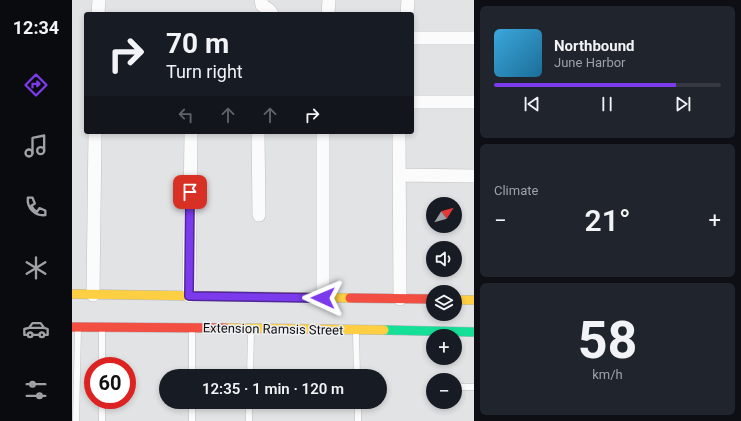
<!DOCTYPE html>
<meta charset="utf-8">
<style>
body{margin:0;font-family:Roboto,sans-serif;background:#20242c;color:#f1f3f6;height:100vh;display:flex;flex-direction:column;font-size:15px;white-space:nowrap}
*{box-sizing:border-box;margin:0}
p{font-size:13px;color:#9ea1a6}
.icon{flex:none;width:22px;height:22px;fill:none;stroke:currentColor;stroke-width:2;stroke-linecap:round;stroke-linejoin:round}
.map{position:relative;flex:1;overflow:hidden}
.side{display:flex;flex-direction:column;gap:6px;padding:6px;background:#0d0f14;width:267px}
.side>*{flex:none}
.top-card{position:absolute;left:12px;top:12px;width:330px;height:122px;border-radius:4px;box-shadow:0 2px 6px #0003;background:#171b24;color:#f1f3f6;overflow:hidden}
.needle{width:26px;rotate:53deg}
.tools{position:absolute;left:354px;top:197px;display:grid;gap:8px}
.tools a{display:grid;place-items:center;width:36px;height:36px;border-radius:50%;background:#171b24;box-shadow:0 2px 6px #0003;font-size:20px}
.speed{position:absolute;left:12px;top:357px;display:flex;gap:8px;font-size:20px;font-weight:700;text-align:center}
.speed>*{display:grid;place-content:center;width:52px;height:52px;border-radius:50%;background:#171b24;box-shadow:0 2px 6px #0003;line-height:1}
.speed .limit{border:6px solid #d22;background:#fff;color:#111}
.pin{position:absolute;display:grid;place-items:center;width:34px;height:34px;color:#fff;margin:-17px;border-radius:8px;box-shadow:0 2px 6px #0006}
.me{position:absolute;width:44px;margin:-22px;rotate:271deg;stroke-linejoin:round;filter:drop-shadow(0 0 3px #0008)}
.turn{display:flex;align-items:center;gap:14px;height:84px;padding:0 16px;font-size:18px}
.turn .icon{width:52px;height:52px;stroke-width:2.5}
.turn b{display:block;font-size:28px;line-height:34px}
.lanes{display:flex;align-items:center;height:38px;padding:0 16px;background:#0003;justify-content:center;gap:20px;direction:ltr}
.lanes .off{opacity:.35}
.big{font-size:30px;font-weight:600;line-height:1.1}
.side .card{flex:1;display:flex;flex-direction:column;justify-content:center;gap:6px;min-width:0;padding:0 14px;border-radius:6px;background:#20242c}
.side .dial{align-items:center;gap:0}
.dial b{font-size:52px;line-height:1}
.song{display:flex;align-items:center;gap:12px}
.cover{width:48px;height:48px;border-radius:6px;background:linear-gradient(135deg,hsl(200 70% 55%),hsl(200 70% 35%))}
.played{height:4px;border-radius:2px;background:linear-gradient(90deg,#7c3aed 80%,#363941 80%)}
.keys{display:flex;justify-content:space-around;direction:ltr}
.heat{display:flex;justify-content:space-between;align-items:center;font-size:22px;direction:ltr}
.trip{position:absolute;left:87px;top:369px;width:228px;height:40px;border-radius:20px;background:#171b24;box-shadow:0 2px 6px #0003;font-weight:600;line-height:40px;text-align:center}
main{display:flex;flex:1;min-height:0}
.tab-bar{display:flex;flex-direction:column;width:72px;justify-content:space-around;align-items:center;background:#090b0e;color:#9ea1a6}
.tab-bar .icon{width:28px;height:28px}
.tab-bar .current{color:#7c3aed}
.tab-bar b{font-size:18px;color:#f1f3f6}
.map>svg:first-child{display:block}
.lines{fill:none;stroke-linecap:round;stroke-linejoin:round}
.lane-casing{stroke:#c0c0c2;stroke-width:7}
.street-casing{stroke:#c0c0c2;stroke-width:14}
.fast-casing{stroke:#b3b5bc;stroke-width:10}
.slow-casing{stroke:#b3b5bc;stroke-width:10}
.jam-casing{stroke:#b3b5bc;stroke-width:10}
.lane{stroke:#fbfbfb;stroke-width:6}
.street{stroke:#fbfbfb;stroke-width:13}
.fast{stroke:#16e098;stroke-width:9}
.slow{stroke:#ffcf43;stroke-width:9}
.jam{stroke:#f24e42;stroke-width:9}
.route-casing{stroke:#51269a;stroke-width:10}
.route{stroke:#7c3aed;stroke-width:7}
.labels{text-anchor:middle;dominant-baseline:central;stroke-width:3;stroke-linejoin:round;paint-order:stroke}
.street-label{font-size:13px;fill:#101012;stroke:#eef0f3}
</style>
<main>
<nav class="tab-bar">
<b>12:34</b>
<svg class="icon current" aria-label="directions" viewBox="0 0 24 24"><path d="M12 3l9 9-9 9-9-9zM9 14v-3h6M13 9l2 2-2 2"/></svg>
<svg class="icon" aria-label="music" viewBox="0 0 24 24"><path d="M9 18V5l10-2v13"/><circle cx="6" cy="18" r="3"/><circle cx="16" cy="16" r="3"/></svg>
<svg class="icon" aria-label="phone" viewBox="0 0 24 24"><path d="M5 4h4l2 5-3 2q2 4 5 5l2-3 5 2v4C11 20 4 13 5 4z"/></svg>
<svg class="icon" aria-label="climate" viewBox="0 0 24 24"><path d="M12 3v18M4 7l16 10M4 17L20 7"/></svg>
<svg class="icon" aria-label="car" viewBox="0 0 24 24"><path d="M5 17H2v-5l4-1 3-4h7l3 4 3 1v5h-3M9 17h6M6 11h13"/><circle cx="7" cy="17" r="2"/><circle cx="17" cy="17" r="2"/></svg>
<svg class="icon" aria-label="filters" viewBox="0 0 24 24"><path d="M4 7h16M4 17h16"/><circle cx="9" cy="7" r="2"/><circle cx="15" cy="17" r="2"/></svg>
</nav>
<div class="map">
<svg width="402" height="421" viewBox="0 0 402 421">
<rect width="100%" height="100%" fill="#e2e3e5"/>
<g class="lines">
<defs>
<path id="lane" d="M30 330V366
M284 332 285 376
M120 376V329
M178 376 179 330
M390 387H402
M30 400V421
M120 402V421
M286 402V421
M4 421 6 330
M177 421V402"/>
<path id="street" d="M189 0 190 5 197 10 200 14
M26 14 27 0
M256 14 257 0
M335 14 336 0
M340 38H402
M340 102H402
M186 132 187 215
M251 132V298
M327 132 328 299
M327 175 402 176
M21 295 23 132
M117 296 119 132"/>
<path id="fast" d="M312 330 402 332"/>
<path id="slow" d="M0 294 278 298
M383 300H402
M153 328 312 330"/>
<path id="jam" d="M278 298 361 299
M0 327 153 328"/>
</defs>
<use href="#lane" class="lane-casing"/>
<use href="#street" class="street-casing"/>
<use href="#fast" class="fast-casing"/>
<use href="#slow" class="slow-casing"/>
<use href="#jam" class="jam-casing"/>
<use href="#lane" class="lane"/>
<use href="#street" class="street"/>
<use href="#fast" class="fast"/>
<use href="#slow" class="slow"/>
<use href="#jam" class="jam"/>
</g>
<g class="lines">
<defs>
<path id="route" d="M118 192 117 296 251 298"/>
</defs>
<use href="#route" class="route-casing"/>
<use href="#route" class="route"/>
</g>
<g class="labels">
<g class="street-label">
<text transform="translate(201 329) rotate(1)">Extension Ramsis Street</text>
</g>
</g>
</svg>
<div class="tools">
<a><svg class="needle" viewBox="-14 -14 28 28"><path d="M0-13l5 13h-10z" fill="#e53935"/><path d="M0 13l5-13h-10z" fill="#9ea1a6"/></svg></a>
<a><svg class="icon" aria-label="sound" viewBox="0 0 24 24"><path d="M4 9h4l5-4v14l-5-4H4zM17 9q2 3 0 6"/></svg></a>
<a><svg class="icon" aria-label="layers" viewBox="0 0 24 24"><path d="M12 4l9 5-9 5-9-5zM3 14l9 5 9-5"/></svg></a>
<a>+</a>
<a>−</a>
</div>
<div class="speed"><div class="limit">60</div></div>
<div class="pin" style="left:118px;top:192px;background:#d93025"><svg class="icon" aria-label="arrive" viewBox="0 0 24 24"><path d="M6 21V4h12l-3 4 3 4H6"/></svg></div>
<svg class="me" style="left:251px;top:298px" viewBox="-20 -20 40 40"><path d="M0-17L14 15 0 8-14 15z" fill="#7c3aed" stroke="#fff" stroke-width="4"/></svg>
<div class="trip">12:35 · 1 min · 120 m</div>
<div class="top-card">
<div class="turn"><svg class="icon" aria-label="right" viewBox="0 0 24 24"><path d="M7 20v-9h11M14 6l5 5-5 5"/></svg><div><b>70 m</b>Turn right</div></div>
<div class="lanes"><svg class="icon off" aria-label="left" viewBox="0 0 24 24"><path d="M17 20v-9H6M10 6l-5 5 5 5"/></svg><svg class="icon off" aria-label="ahead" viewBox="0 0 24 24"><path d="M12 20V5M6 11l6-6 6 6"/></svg><svg class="icon off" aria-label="ahead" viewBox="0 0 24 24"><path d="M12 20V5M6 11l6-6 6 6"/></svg><svg class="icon" aria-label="right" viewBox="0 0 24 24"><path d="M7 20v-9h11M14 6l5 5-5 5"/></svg></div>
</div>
</div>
<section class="side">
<div class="card">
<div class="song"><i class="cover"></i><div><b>Northbound</b><p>June Harbor</p></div></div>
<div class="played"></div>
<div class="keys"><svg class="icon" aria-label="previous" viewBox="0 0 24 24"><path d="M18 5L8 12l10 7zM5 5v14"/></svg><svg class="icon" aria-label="pause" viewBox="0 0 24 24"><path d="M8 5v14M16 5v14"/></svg><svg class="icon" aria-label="next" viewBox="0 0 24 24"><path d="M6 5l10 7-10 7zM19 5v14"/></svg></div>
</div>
<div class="card"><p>Climate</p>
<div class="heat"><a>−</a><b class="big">21°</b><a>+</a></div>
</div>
<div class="card dial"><b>58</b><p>km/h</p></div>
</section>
</main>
